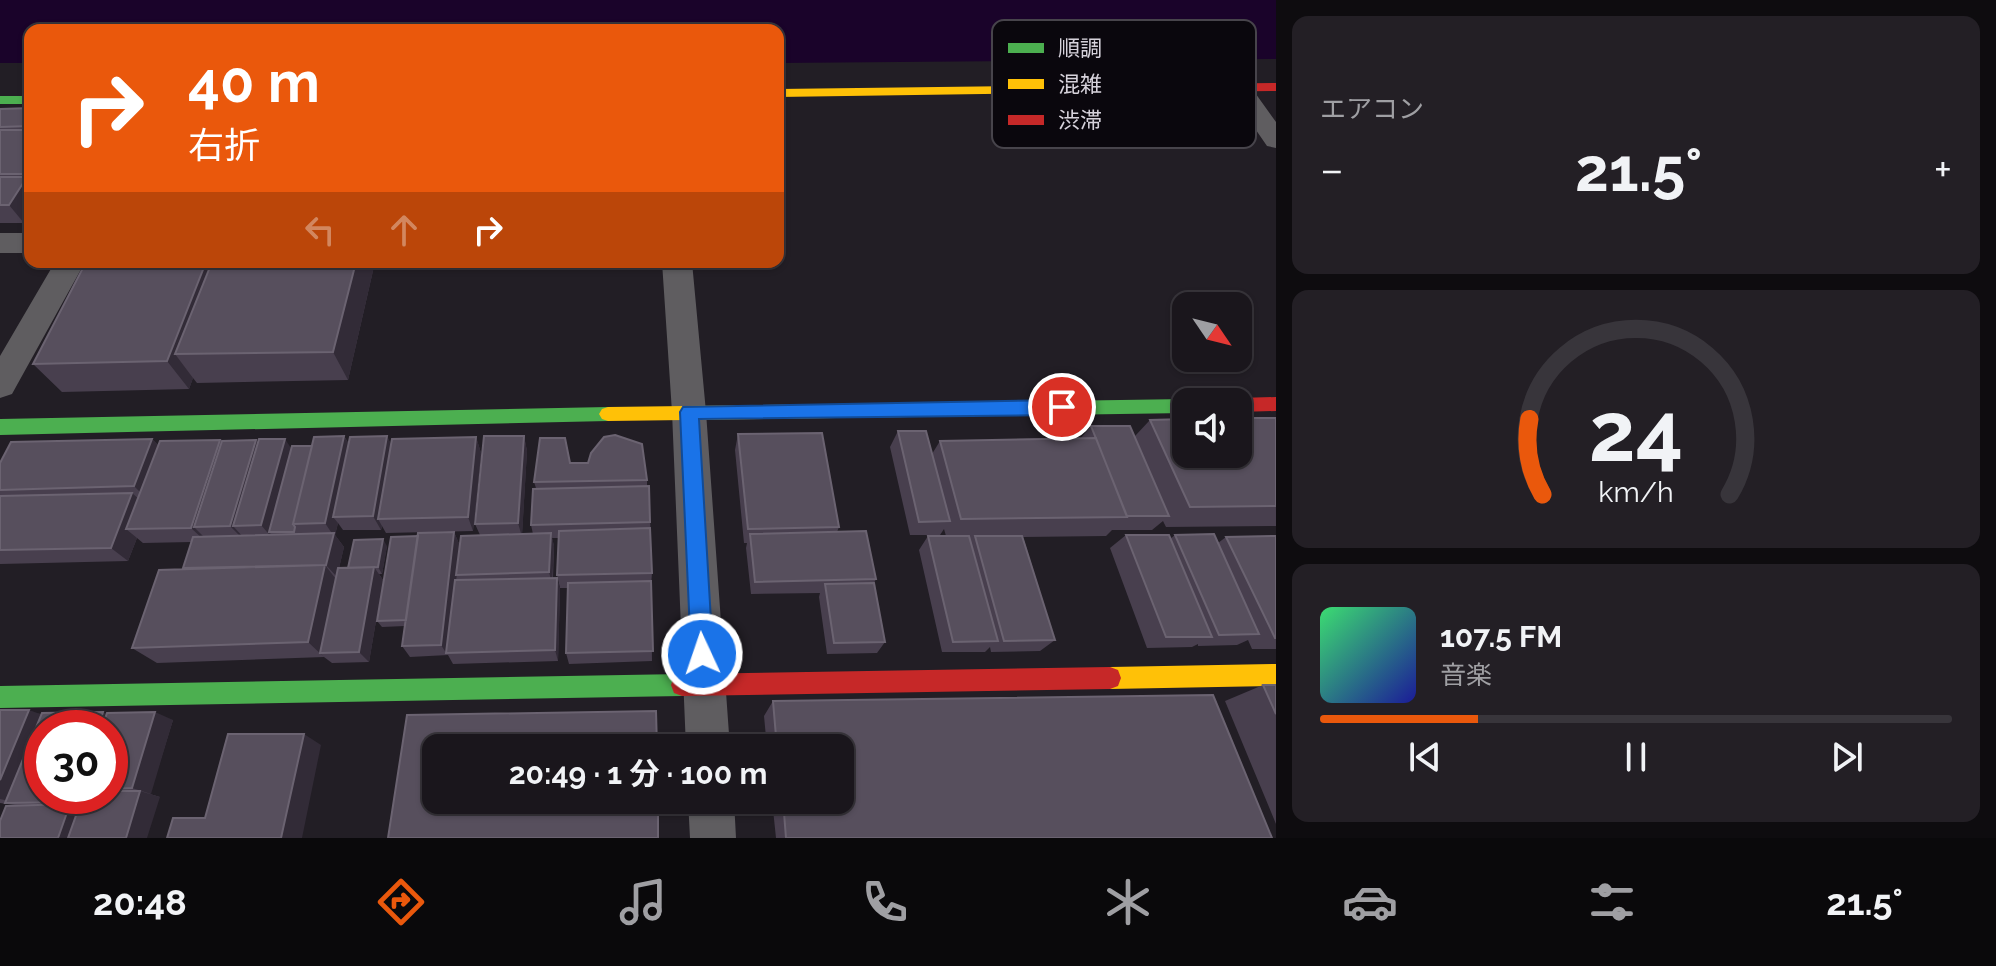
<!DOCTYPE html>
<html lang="ja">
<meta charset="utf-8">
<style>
body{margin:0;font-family:Raleway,"Noto Sans JP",sans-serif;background:#231f25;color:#f1f3f6;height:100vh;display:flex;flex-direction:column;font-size:30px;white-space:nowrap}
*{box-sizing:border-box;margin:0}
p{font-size:26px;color:#9f9fa3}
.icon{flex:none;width:44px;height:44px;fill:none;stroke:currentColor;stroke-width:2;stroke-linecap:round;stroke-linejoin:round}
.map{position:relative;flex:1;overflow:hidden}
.sheet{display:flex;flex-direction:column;gap:16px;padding:16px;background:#0e0c0f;width:720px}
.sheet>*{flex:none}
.hud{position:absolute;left:24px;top:24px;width:760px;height:244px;border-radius:16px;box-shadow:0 2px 6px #0004,0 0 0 2px #38353b;background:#ea580c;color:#fff;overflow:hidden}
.needle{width:52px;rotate:125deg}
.fabs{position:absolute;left:1172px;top:292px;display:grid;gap:16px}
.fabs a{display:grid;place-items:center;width:80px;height:80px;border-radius:16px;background:#1a161c;box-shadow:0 2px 6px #0004,0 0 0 2px #38353b;font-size:40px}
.speed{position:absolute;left:24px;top:710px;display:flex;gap:16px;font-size:40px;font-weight:700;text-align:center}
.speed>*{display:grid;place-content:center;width:104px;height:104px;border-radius:50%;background:#1a161c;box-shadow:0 2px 6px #0004,0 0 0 2px #38353b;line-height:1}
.speed .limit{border:12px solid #d22;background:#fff;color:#111}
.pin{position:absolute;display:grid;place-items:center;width:68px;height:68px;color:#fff;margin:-34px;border:4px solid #fff;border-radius:50%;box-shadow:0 2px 8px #0007}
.me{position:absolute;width:88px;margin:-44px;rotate:357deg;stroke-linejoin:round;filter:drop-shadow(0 0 6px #0008)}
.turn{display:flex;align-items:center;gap:28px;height:168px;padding:0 32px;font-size:36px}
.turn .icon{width:104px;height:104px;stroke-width:2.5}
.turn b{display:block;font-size:56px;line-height:68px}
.lanes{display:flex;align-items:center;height:76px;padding:0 32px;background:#0003;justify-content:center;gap:40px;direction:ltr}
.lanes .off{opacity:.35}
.big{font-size:60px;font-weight:700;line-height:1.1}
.sheet .widget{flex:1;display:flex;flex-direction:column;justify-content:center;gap:12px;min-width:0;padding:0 28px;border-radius:16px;background:#231f25}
.sheet .dial{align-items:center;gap:0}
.dial svg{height:208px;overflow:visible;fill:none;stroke:#38353b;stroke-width:7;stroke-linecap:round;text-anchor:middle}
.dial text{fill:#f1f3f6;stroke:none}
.song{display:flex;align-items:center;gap:24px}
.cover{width:96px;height:96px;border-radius:12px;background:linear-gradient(135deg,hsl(140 70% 55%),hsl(240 70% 35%))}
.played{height:8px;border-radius:4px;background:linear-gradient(90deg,#ea580c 25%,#38353b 25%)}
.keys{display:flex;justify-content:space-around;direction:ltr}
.heat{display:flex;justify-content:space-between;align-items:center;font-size:44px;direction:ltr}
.trip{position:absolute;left:422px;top:734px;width:432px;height:80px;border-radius:16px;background:#1a161c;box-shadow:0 2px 6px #0004,0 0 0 2px #38353b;font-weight:700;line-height:80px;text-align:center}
.dock{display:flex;height:128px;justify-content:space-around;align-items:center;background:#0a090b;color:#9f9fa3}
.dock .icon{width:56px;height:56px}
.dock .selected{color:#ea580c}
.dock b{font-size:36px;color:#f1f3f6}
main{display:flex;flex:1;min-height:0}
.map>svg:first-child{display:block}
.water{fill:#1a032a}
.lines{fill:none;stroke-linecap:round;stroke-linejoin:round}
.street{fill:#5f5d60;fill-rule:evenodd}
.fast{fill:#4caf50;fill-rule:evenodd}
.slow{fill:#ffc107;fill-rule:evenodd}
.jam{fill:#c62828;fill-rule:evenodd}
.wall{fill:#483f4e;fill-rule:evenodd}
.shaded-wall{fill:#322b37}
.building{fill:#574f5d;stroke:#6b6371;stroke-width:2}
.route{fill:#1a73e8;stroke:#114b97;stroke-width:2}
.key{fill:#0a070d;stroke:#47444b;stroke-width:2}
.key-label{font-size:22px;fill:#d6d2db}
</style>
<main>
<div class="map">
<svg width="1276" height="838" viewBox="0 0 1276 838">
<rect width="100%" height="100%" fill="#221e25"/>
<path class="water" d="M0 0H1276V59L778 63V30H30V63H0Z"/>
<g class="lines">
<path class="street" d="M1239 81 1248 83 1276 122V148L1267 146 1227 88 1230 83Z
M0 233H30V253H0Z
M55 262H85L12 394 0 398V356Z
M662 262H692L706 412 730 748H686L672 412Z
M688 800H734L736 838H690Z"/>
<path class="fast" d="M0 96H30V104H0Z
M1186 399 1193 402H1186V413L1054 415 1048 413 1045 408 1048 403 1054 401Z
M608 407 614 409 617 414 614 419 608 421 0 435V419Z
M682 674 690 677 693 685 690 693 682 696 0 708V686Z"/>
<path class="slow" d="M1111 85 1117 89 1116 92 778 97V89Z
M1054 401 1060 403 1063 408 1060 413 1054 415 608 421 602 419 599 414 602 409 608 407Z
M1276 664V686L1110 689 1102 686 1099 678 1102 670 1110 667Z"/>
<path class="jam" d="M1276 83V91L1111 93 1105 89 1111 85Z
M1276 397V411L1238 412V402H1231L1238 398Z
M1110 667 1118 670 1121 678 1118 686 1110 689 682 696 674 693 671 685 674 677 682 674Z"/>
</g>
<path class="wall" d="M30 108V213L24 223H0V109Z
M375 262 348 380 197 383 193 378 189 389 62 392 33 364Z
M1276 418V526L1166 527 1163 521 1152 530H1112L1106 536 1023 537 1055 640 1040 651 991 652 990 647 985 652H942L919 550 928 536H946L944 529 940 535H910L890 447 898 431 932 454 940 441 1080 439 1091 426 1135 436 1150 420Z
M738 434 839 527 837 532 876 579 874 583 885 642 877 653 827 654 819 597 820 593 751 594 746 548 747 543H744L735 450Z
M344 436 349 444 387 436 391 445 476 437 481 453 473 531 386 533 382 526 381 530H343L338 523 335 535 344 547 339 568H348L387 546 382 574H379L383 580 369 662 332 663 324 657 157 663 132 648 184 569 183 568 191 542 143 543 137 538 128 561 0 564V463L152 439 158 445 220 440 221 442 256 440 258 443 291 448 312 446Z
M524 436 527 451 522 534H533L531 525 536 488 534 482 570 463 647 480V486H649L652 573 651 586 652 661 569 664 566 653 568 588H560L557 575 559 538H552L554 546 553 578H557L560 590 558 661 453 664 448 655 410 657 402 646 405 626 382 627 377 621 418 536 454 532 460 546 480 535 475 524Z
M1126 535 1170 539 1175 535 1218 543 1226 537 1276 536V649H1252L1248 640 1237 645 1198 646V644L1192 647 1147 648 1110 548Z
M1263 685H1276V824L1225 701Z
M773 701 1272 838H776L772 800H840V748H767L764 716Z
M0 710 41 714H107L173 720 150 794 160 797 2 815 15 805 0 803ZM110 728V796H42Z"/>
<path class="shaded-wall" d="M27 177 30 181V213L24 223 9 205Z
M206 262H236L175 354 193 378 189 389 167 361Z
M356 262H375L348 380 333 352Z
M344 436 353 451 333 517 338 523 335 535 344 547 337 577 326 565 333 535 325 523Z
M387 436 395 452 378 519 382 526 381 530 373 516Z
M524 436 527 451 522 537 518 523Z
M476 437 481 453 473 531 468 517Z
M152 439 167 454 149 501 134 486Z
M285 439 295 454 269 532 274 537 273 539 261 525Z
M220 440 232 455 194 527 206 539 205 541 191 528Z
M256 440 267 455 233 526 244 538V540L230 526Z
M132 493 148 507 126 529 137 538 128 561 111 548Z
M454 532 460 546 448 653H446L448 656 441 645Z
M551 533 554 546 552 584 549 572Z
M383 539 387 546 382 574 378 567Z
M325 565 339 583 320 653 324 657 308 642Z
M374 567 383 580 369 662 359 652Z
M557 578 560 590 558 661 555 650Z
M29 710 51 718 18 803 0 799V780Z
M103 712 123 721 110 728H98Z
M155 712 173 720 151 794 132 788Z
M304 734 321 745 302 838H281Z
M140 791 160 797 147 838H126Z
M73 796H97L93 808 71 802Z
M70 804 92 810 83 838H58Z"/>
<path class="building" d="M30 108V126L0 127V109Z
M0 130H30V174H0Z
M0 177H27L9 205H0Z
M86 262H206L167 361 33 364Z
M212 262H356L333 352 175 354Z
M1238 418H1276V506L1190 507 1150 420 1186 419V454H1238Z
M1091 426H1130L1169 516H1127Z
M898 431H926L950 521 919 522Z
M822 433 839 527 748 529 738 434Z
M615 435 642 444 647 480 534 482 540 438H565L570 463H588L591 453 604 437Z
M344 436 325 523 293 524 314 437Z
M387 436 373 516 333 517 350 437Z
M484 436H524L518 523 475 524Z
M476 437 468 517 378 519 392 439Z
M1096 438 1127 517 961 519 940 441Z
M152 439 134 486 0 490V463L11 442Z
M259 439H285L261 525 233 526Z
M220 440 191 528 126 529 160 441Z
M256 440 230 526 194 527 222 441Z
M292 446H312L293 524 295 527 294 532H269Z
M649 486 650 522 531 525 533 489Z
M132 493 111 548 0 550V496Z
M650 528 652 573 557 575 559 531Z
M866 531 876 579 755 582 750 534Z
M454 532 441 645 402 646 418 533Z
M334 533 326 565 183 568 193 537Z
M551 533 549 572 456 575 461 536Z
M1214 534 1259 634 1219 635 1175 535Z
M1126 535H1169L1212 637H1166Z
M418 536 406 620 377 621 391 537Z
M928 536H969L998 641 953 642Z
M975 536H1022L1055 640 1004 641Z
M1276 536V638H1275L1226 537Z
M383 539 378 567 348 568 354 540Z
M325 565 308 642 132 648 159 570Z
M374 567 359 652 320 653 338 568Z
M557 578 555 650 446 653 455 580Z
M651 581 653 651 566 653 568 583Z
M874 583 885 642 834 643 825 584Z
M1263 685H1276V714Z
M1213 695 1272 838H786L783 800H840V748H777L773 701Z
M0 710H29L0 780Z
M656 711 657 748H436V800H658V838H388L407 715Z
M103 712 98 728H42V796H73L71 802 5 803 42 713Z
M155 712 132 788 110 789V728H102L107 713Z
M228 734H304L281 838H167L173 818H205Z
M110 791H140L126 838H68L83 796H110Z
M70 804 58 838H0V821L6 806Z"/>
<path class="route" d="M1062 400 1071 407 1062 415 699 419 713 654 710 662 702 665 694 662 691 654 680 412 683 407Z"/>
<rect x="992" y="20" width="264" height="128" rx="12" class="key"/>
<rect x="1008" y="43" width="36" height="10" fill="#4caf50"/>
<rect x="1008" y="79" width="36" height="10" fill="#ffc107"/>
<rect x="1008" y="115" width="36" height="10" fill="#c62828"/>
<g class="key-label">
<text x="1058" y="56">順調</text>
<text x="1058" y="92">混雑</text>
<text x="1058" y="128">渋滞</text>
</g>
</svg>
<div class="fabs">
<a><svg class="needle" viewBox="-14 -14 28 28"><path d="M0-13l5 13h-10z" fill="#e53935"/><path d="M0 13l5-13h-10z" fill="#9f9fa3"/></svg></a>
<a><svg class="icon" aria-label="sound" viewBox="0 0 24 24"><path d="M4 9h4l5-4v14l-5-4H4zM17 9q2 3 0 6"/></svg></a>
</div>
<div class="speed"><div class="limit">30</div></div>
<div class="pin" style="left:1062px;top:407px;background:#d93025"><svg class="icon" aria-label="arrive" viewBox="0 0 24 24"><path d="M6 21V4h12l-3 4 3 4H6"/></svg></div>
<svg class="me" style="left:702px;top:654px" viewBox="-20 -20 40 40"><circle r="17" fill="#1a73e8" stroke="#fff" stroke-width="3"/><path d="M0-11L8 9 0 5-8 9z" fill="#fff"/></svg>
<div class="trip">20:49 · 1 分 · 100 m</div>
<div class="hud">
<div class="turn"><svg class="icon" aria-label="right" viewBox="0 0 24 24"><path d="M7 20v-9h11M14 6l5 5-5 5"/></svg><div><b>40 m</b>右折</div></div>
<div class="lanes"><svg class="icon off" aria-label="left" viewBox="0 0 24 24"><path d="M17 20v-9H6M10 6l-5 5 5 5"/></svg><svg class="icon off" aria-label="ahead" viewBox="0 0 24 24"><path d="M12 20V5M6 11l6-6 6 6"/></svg><svg class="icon" aria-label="right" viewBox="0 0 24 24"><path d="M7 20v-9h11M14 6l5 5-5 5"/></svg></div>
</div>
</div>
<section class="sheet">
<div class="widget"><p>エアコン</p>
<div class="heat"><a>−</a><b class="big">21.5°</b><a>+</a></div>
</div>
<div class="widget dial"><svg viewBox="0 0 100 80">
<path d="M14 69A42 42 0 1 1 86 69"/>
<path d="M14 69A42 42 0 0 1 9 40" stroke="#ea580c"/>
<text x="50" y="56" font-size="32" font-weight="700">24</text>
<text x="50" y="72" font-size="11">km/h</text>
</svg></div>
<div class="widget">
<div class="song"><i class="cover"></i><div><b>107.5 FM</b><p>音楽</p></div></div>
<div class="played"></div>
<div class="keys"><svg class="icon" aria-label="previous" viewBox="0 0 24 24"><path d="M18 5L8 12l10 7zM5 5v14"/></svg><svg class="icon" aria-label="pause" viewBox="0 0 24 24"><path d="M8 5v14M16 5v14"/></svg><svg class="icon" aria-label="next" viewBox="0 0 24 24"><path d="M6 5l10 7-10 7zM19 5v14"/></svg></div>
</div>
</section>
</main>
<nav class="dock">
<b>20:48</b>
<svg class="icon selected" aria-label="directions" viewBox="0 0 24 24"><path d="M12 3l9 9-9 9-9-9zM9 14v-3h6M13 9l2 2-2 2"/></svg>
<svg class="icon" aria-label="music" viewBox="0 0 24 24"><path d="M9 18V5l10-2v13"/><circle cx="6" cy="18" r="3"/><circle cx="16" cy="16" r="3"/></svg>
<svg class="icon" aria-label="phone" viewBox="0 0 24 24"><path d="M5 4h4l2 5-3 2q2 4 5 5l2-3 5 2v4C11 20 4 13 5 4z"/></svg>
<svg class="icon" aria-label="climate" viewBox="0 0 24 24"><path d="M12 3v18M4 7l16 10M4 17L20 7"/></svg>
<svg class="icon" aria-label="car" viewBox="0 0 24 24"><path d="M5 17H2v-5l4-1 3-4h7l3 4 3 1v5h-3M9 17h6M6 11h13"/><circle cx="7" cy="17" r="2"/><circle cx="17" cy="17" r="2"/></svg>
<svg class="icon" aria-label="filters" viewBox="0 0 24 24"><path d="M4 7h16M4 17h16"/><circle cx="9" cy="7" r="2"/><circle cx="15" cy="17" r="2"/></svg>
<b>21.5°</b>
</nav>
